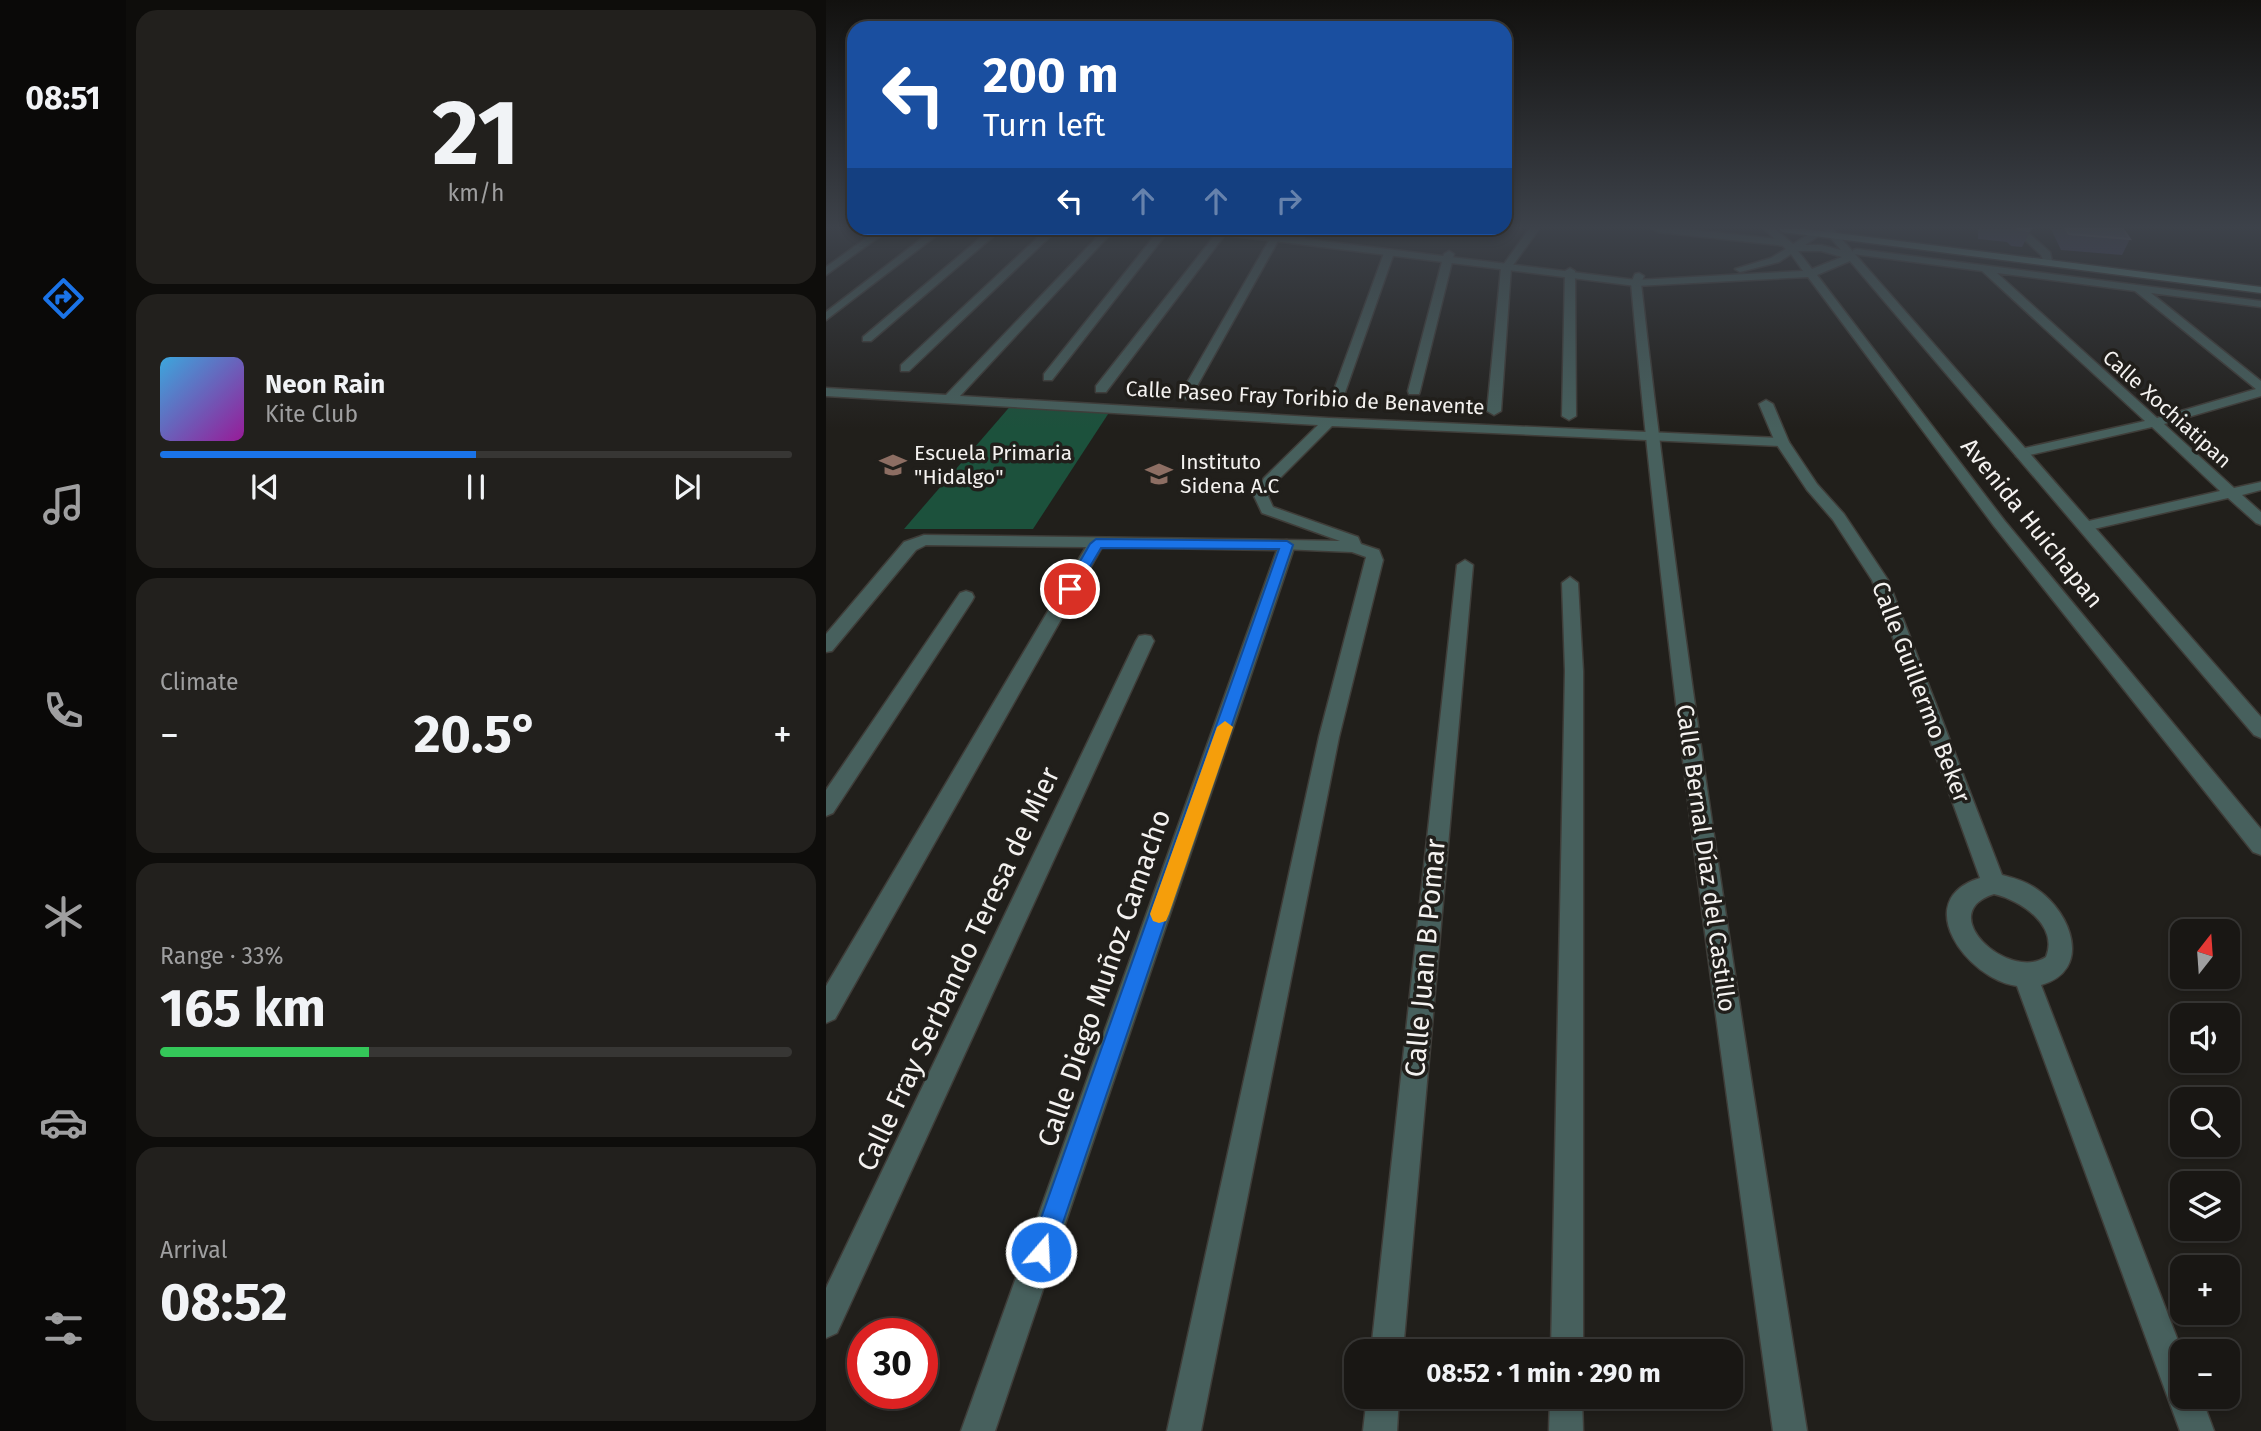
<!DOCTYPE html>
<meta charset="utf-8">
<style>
body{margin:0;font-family:"Fira Sans",sans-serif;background:#22201d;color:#f1f3f6;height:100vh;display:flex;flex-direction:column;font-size:26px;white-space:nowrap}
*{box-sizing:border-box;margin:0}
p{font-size:23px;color:#9f9fa0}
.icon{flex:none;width:38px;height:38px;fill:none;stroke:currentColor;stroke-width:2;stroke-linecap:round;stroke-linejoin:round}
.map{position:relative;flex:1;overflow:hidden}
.drawer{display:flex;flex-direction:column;gap:10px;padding:10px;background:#0e0d0b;width:700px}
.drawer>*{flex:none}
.top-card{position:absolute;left:21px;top:21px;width:665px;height:214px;border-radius:21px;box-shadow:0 4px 10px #0003,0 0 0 2px #373634;background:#1a4fa0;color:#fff;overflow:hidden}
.needle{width:46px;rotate:17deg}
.tools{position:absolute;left:1344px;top:919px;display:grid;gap:14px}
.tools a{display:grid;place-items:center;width:70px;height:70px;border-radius:14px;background:#191714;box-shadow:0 4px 10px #0003,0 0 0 2px #373634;font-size:35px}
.speed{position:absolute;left:21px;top:1318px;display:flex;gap:14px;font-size:35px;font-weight:700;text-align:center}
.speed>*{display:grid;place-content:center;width:91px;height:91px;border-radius:50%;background:#191714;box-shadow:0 4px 10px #0003,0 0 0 2px #373634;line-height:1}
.speed .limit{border:10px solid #d22;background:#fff;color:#111}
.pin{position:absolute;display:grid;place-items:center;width:60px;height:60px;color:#fff;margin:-30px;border:4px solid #fff;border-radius:50%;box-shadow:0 2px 7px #0007}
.me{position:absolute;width:77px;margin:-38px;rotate:19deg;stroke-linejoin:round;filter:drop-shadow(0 0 5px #0008)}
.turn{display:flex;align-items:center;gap:24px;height:147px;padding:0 21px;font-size:32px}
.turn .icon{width:91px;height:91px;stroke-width:2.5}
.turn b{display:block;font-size:49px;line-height:60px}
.lanes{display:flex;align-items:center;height:66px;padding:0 21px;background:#0003;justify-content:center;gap:35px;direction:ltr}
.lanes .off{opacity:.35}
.big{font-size:52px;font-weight:700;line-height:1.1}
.drawer .tile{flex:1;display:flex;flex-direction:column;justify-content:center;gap:10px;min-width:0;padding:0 24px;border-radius:21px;background:#22201d}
.drawer .dial{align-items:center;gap:0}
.dial b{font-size:91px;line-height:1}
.song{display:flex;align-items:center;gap:21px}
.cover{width:84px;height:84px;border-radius:10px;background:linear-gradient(135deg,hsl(200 70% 55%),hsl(300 70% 35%))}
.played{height:7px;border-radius:4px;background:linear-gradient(90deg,#1a73e8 50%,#373634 50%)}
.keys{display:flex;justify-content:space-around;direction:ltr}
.heat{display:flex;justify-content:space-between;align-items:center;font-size:38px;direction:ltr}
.charge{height:10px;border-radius:5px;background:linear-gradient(90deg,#34c759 33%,#373634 0)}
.trip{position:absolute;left:518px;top:1339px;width:399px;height:70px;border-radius:21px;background:#191714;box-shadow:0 4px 10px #0003,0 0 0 2px #373634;font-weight:700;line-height:70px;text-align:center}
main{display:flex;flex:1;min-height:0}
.tabs{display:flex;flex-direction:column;width:126px;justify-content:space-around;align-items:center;background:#0a0908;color:#9f9fa0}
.tabs .icon{width:49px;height:49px}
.tabs .on{color:#1a73e8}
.tabs b{font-size:32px;color:#f1f3f6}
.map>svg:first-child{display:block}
.green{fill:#1c513c}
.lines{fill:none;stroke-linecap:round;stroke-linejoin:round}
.pedestrian-casing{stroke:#3f3d39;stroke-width:3}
.minor-casing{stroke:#3f3d39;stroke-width:3}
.tertiary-casing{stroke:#3f3d39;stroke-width:3}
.secondary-casing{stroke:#3f3d39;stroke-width:3}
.pedestrian{fill:#47605d;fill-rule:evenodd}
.minor{fill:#47605d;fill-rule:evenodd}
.tertiary{fill:#47605d;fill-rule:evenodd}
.secondary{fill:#5c8680;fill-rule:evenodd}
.wall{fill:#444166}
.building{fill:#575475;stroke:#706d88;stroke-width:2}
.route{fill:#1a73e8;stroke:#114b97;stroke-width:2}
.slow{fill:#f59e0b}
.labels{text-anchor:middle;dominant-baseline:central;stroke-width:7;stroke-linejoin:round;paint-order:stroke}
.far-street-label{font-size:21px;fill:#f4f2f0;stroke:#211f1b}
.far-poi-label{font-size:21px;fill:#f4f2f0;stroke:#211f1b;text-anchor:start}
.street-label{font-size:24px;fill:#f4f2f0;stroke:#211f1b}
.near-street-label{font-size:28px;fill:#f4f2f0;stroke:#211f1b}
</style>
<main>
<nav class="tabs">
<b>08:51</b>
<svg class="icon on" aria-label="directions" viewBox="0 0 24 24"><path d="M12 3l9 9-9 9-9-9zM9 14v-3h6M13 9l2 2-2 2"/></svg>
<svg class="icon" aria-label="music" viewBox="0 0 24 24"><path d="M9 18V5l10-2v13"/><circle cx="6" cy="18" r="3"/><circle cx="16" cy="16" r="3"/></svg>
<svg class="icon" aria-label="phone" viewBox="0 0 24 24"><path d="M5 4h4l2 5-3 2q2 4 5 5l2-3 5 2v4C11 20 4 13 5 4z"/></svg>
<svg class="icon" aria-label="climate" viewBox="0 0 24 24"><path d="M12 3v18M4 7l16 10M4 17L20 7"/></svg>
<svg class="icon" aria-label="car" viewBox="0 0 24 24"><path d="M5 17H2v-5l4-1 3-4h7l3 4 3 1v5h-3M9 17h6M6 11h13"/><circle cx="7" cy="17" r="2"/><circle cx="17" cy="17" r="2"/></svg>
<svg class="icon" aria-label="filters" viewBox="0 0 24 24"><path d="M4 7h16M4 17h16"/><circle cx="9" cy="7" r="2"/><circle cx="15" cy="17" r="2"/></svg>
</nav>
<section class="drawer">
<div class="tile dial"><b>21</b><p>km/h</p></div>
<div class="tile">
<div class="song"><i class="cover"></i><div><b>Neon Rain</b><p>Kite Club</p></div></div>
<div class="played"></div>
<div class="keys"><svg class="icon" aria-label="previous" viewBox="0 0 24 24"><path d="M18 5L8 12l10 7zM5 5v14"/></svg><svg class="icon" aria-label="pause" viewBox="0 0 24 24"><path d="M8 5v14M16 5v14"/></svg><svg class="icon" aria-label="next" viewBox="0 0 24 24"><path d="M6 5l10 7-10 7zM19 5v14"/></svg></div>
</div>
<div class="tile"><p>Climate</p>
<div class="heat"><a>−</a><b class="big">20.5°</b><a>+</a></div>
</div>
<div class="tile"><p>Range · 33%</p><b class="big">165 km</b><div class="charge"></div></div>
<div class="tile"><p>Arrival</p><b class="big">08:52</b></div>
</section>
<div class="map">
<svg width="1435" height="1431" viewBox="0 0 1435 1431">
<rect width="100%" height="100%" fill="#211f1b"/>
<path class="green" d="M187 403 286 408 207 529H78Z"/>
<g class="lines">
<defs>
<path id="pedestrian" d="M53 229H64L0 275V267Z
M165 229H176L45 341H37V337Z
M279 229H289L134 396 503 418 956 438 963 442 956 446 506 426 449 483 442 496 447 507 532 537 535 544 553 550 557 560 513 737 375 1431H341L493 737 540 557 526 552 455 549 453 545 455 541 461 540 514 541 436 513 428 496 438 478 492 425 0 396V388L120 395Z
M827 229H858L960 240 965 243 960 246 832 232Z
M393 230 401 232 280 392H270V386Z
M623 251 628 254 594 391 593 394H583L582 391 618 254Z
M744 268 749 271 750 416 743 420 736 416 739 271Z
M744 577 752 583 757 671V1351H725L739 671 736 583Z
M140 591 146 593 148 597 146 601 7 813 0 816V790L134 593Z
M319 635 325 636 328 641 11 1333 0 1338V1288L310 641 313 636Z
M724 1396H756L757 1431H723Z"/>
<path id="minor" d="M108 229H119L0 320V312Z
M221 229H232L83 371H75V365Z
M334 229H344L226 380H218V374Z
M703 229H713L685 268 675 411 668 415 661 411 675 268Z
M1187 229H1198L1224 252 1227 265H1219L1215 255Z
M445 237 453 239 366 395 360 399 355 398 354 395Z
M1031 249 1435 301V307L1325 293 1435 381V396L1338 424 1408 488 1435 482V490L1416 495 1435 512V525L1430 523 1402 498 1259 531 1254 529 1251 526 1254 523 1394 491 1326 427 1195 457 1190 456V450L1319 421 1156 271 1027 254V250ZM1171 273 1309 291 1430 389 1331 418Z
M563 250 568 253 516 401 510 405 505 404 504 401 558 253Z
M813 273 818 276 815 283C858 667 920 1049 981 1431H947C894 1049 840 667 805 283L809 274Z
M940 400 947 404 963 442 991 484 1018 514 1062 580 1176 875C1188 878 1202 882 1212 890 1245 913 1267 970 1215 985L1356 1351V1396H1375L1388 1431H1354L1191 986C1141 979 1083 900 1154 878L1046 580 1007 520 981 490 949 442 933 404ZM1168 894C1194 900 1233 925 1220 957 1182 982 1107 913 1168 894Z
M98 535 461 540 469 545 169 1431H135L451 550 276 547 9 1019 0 1023V986L260 547 100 545 90 550 6 651 0 652V634L78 542Z
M639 560 647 565 577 1351H545L631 565Z
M541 1396H573L571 1431H537Z"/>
<path id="tertiary" d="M371 229H399L810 280 977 271 965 254 953 262 914 272 909 269 945 258 960 249 938 229H949L967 244 988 231H994V235L979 245H995L1015 250 997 229H1007L1435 717V738L1428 735 1024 261 991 275 1178 520 1435 829V855L1427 852 1168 526 982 277 810 286 376 232ZM972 251H995L1016 257 986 269Z"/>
<path id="secondary" d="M952 229H979L1435 287V293L957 232Z"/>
</defs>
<use href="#pedestrian" class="pedestrian-casing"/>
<use href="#minor" class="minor-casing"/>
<use href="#tertiary" class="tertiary-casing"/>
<use href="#secondary" class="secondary-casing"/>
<use href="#pedestrian" class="pedestrian"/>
<use href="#minor" class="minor"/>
<use href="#tertiary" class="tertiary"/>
<use href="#secondary" class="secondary"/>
</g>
<path class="wall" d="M1152 229H1205L1196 247 1185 246 1181 242 1152 239Z
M1225 229H1297L1304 239 1296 255 1235 250Z
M1363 229H1386L1385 230Z"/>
<path class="building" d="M1191 229H1205L1203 231Z
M1240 229H1297L1304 239 1243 234Z"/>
<linearGradient id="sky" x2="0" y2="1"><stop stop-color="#12110f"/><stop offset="0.53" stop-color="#3d424a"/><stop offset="1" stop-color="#3d424a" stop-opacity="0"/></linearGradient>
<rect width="1435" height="429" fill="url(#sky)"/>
<path class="route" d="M270 539 461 541 467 545 227 1252 224 1261 215 1265 206 1261 203 1252 453 549 275 548 249 592H240L238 589 264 544Z"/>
<path class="slow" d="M399 721 407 727 343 914 340 921 333 923 327 921 324 914 391 727Z"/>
<defs>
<symbol id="school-bare" viewBox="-9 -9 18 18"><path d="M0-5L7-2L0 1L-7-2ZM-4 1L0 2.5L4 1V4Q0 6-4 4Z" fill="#8d6e63" stroke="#211f1b" stroke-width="2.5" paint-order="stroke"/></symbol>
</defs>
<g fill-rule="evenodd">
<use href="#school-bare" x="48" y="446" width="38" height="38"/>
<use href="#school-bare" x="314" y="455" width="38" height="38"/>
</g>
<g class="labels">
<g class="far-street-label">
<text transform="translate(479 398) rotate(3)">Calle Paseo Fray Toribio de Benavente</text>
<text transform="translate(1341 409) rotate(42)">Calle Xochiatipan</text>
</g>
<g class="far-poi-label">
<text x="88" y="453">Escuela Primaria<tspan x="88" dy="24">"Hidalgo"</tspan></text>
<text x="354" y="462">Instituto<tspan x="354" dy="24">Sidena A.C</tspan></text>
</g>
<g class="street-label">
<text transform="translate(1206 523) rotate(51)">Avenida Huichapan</text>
<text transform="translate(1095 692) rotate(69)">Calle Guillermo Beker</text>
<text transform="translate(880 858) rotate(82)">Calle Bernal Díaz del Castillo</text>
</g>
<g class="near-street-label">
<text transform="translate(599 958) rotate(-85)">Calle Juan B Pomar</text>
<text transform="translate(132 969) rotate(-65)">Calle Fray Serbando Teresa de Mier</text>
<text transform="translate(278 978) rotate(-71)">Calle Diego Muñoz Camacho</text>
</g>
</g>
</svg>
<div class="tools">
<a><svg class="needle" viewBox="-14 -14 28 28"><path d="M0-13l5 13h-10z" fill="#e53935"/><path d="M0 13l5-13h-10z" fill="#9f9fa0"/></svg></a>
<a><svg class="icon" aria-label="sound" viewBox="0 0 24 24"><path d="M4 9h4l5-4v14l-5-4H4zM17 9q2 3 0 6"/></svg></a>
<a><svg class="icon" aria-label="search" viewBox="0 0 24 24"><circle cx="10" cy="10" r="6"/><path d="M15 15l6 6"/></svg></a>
<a><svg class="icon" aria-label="layers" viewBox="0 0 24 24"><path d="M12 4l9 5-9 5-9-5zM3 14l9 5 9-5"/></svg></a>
<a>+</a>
<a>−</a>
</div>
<div class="speed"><div class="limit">30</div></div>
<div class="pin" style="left:244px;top:589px;background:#d93025"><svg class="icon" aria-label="arrive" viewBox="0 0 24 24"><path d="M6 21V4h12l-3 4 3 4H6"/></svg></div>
<svg class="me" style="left:215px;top:1252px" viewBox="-20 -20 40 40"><circle r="17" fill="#1a73e8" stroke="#fff" stroke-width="3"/><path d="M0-11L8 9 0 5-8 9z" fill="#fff"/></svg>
<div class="trip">08:52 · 1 min · 290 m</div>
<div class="top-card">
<div class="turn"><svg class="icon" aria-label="left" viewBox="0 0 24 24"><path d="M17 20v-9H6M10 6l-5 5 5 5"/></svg><div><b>200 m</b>Turn left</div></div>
<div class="lanes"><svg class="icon" aria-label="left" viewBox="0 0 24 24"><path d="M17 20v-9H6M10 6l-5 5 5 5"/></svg><svg class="icon off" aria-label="ahead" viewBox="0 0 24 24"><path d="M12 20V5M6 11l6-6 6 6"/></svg><svg class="icon off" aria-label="ahead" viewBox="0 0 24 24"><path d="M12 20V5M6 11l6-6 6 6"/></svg><svg class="icon off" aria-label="right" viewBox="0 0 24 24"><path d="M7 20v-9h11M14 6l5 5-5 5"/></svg></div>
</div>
</div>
</main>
